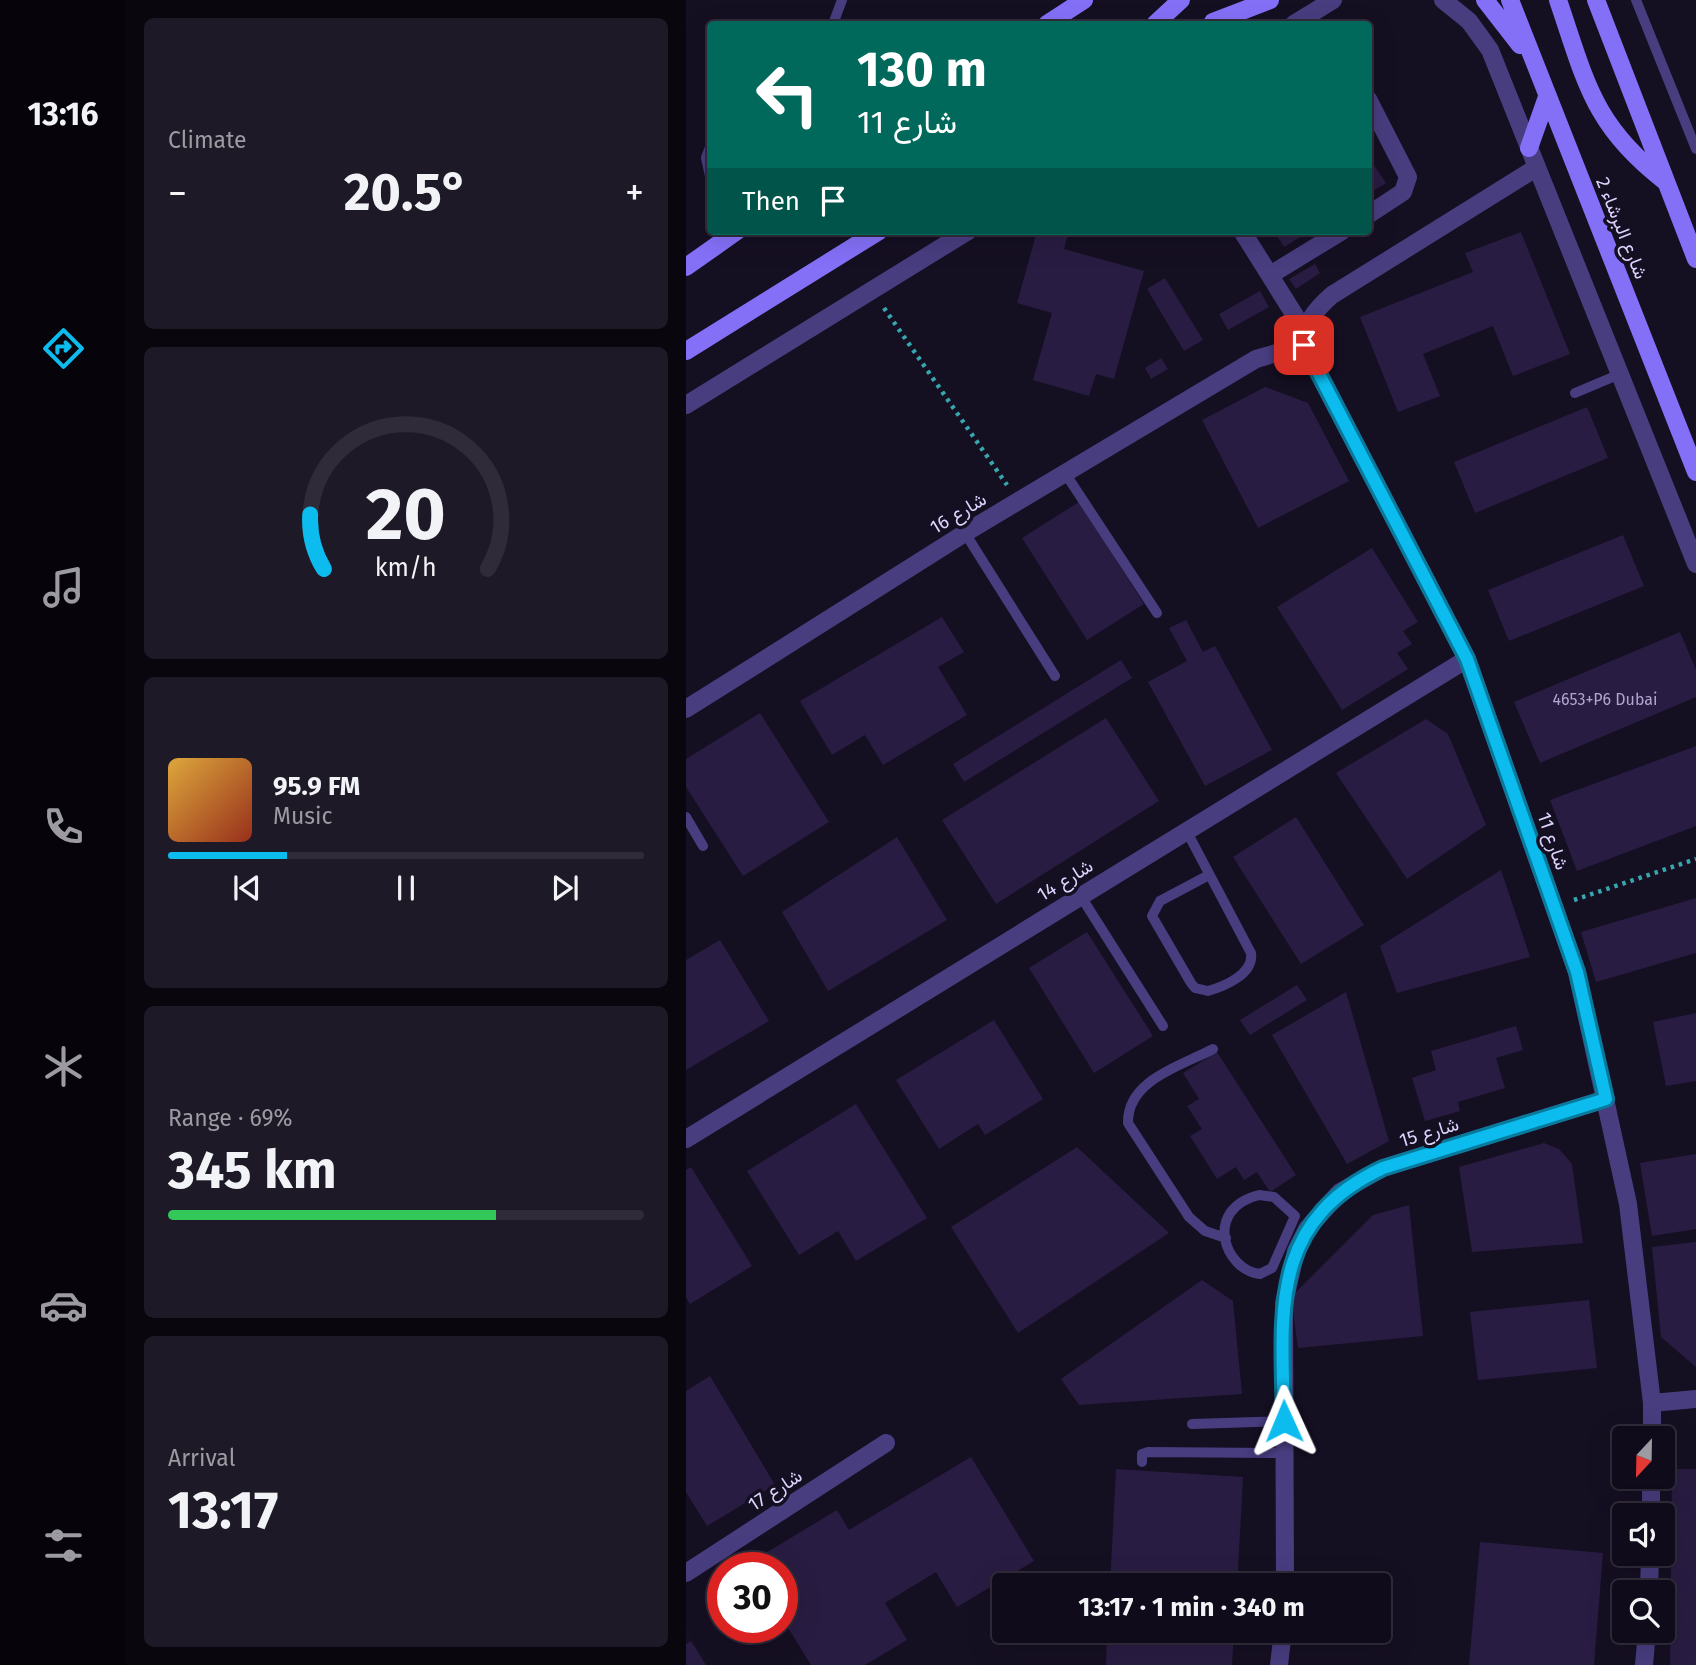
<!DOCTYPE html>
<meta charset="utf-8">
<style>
body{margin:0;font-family:"Fira Sans",Vazirmatn,sans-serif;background:#1e1927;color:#f1f3f6;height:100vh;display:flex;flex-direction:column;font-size:26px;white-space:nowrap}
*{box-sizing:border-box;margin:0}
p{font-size:23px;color:#9c9ba2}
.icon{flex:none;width:38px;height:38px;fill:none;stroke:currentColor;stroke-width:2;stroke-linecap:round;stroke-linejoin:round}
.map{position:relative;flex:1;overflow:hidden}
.side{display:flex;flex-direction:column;gap:18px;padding:18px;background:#09060e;width:560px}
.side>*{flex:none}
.guide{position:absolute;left:21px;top:21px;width:665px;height:214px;border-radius:7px;box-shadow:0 7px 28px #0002,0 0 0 2px #302b39;background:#00695c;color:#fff;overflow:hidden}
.needle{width:46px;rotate:202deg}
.buttons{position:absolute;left:926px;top:1426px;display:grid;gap:14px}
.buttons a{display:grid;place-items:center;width:63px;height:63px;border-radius:7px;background:#100b1a;box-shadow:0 7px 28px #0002,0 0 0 2px #302b39;font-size:35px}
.speed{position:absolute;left:21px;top:1552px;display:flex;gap:14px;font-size:35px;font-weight:700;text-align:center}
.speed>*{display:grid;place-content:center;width:91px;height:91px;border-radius:50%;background:#100b1a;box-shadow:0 7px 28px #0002,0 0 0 2px #302b39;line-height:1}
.speed .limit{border:10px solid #d22;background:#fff;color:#111}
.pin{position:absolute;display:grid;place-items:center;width:60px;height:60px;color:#fff;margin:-30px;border-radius:14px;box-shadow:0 4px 10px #0006}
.me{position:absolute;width:77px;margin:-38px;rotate:359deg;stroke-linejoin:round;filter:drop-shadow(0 0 5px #0008)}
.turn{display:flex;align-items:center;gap:24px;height:147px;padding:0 35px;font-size:32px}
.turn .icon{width:91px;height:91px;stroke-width:2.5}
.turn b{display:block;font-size:49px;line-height:60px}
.then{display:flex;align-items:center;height:66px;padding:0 35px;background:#0003;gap:14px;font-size:26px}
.big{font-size:52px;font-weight:700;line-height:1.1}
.side .tile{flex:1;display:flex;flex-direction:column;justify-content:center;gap:10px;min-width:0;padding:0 24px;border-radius:10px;background:#1e1927}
.side .dial{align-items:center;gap:0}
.dial svg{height:182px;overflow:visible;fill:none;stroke:#302b39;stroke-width:7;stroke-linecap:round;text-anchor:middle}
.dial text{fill:#f1f3f6;stroke:none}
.song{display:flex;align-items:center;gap:21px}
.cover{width:84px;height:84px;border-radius:10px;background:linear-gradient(135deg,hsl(40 70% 55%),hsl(10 70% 35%))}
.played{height:7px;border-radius:4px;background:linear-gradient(90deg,#0dbcee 25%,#302b39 25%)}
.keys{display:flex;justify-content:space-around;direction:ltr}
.heat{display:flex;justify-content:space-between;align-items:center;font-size:38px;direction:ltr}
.charge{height:10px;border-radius:5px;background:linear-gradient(90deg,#34c759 69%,#302b39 0)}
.trip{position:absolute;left:306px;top:1573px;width:399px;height:70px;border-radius:7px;background:#100b1a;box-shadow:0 7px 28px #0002,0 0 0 2px #302b39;font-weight:700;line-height:70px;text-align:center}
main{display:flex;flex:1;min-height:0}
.tabs{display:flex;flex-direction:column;width:126px;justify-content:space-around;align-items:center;background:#06040a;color:#9c9ba2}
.tabs .icon{width:49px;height:49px}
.tabs .selected{color:#0dbcee}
.tabs b{font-size:32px;color:#f1f3f6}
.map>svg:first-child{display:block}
.building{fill:#291c42}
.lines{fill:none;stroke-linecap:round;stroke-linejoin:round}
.path{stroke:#36a7ae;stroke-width:4.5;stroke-dasharray:3.5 5;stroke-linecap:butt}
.lane{stroke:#483d7f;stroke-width:10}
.street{stroke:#483d7f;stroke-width:18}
.secondary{stroke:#8470f7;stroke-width:18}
.route-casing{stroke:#087a9b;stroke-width:18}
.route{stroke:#0dbcee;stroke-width:12}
.labels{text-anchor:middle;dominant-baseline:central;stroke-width:7;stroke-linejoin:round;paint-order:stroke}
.number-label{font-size:16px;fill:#b0a5ce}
.street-label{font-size:19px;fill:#ddd3fd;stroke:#150f22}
</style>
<main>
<nav class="tabs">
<b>13:16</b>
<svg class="icon selected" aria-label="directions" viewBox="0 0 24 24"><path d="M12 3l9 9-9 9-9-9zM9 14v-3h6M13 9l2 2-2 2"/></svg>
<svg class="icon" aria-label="music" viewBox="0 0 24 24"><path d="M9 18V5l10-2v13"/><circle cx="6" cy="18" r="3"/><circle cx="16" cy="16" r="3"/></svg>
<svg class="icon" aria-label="phone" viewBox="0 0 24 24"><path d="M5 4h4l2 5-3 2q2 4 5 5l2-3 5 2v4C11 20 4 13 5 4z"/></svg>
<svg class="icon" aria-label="climate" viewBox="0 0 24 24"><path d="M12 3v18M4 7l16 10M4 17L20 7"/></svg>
<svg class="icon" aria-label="car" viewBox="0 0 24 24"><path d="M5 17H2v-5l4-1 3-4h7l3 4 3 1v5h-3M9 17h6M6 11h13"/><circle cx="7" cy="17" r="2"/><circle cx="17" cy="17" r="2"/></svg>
<svg class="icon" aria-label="filters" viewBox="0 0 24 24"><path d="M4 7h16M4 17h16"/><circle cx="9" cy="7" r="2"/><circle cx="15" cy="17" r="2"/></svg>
</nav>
<section class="side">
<div class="tile"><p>Climate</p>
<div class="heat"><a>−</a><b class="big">20.5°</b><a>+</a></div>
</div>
<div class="tile dial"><svg viewBox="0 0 100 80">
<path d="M14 69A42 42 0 1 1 86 69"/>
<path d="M14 69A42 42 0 0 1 8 45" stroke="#0dbcee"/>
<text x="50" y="56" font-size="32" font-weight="700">20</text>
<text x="50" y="72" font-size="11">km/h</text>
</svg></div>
<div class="tile">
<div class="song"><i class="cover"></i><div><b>95.9 FM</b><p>Music</p></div></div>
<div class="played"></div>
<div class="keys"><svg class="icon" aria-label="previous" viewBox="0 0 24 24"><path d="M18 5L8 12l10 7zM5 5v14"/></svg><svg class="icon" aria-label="pause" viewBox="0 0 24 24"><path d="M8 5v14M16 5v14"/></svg><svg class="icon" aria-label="next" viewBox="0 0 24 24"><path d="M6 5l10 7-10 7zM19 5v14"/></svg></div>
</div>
<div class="tile"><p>Range · 69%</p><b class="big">345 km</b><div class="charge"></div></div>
<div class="tile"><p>Arrival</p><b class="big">13:17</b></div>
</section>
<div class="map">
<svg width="1010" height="1665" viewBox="0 0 1010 1665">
<rect width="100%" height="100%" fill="#150f22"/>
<path class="building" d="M682 156 700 183 682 194Z
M351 231H383L378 249 458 271 428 379 410 374 403 396 347 380 366 313 331 303Z
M588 231H624L598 247Z
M835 232 884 354 827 376 807 326 737 354 754 396 712 412 674 317 787 272 779 253Z
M629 264 634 273 610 289 603 279Z
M479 278 517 340 498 351 461 289Z
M574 291 583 307 542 330 533 314Z
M475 358 482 369 465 379 459 368Z
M579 387 622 403 663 481 572 528 516 420Z
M901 407 922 458 789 513 768 462Z
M393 502 458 604 401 640 336 538Z
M937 535 958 586 823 641 802 590Z
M686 548 732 622 717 631 726 644 711 653 722 669 656 710 591 607Z
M256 617 278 652 252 667 281 715 197 765 179 735 146 755 114 701Z
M500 620 517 652 529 646 586 750 519 786 462 682 501 661 483 628Z
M994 632 1010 670V697L854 763 828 702Z
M435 660 446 678 278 782 267 764Z
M74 713 143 822 57 876 0 787V759Z
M420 718 473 801 310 904 256 820Z
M740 719 762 734 800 825 721 879 650 773Z
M1010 746V826L891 871 864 800Z
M610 817 678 925 615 964 547 857Z
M211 837 261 920 142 991 96 912Z
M815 870 844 957 711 993 694 946Z
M1010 898V953L910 982 895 932Z
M401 932 467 1036 408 1073 343 968Z
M34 940 83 1021 0 1070V960Z
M611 985 621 1000 564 1035 554 1020Z
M660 992 703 1141 661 1164 586 1035Z
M1010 1013V1081L980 1086 967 1022Z
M308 1020 357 1099 299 1135 292 1124 253 1149 210 1080Z
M830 1026 837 1050 810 1058 819 1088 772 1102 774 1111 739 1121 726 1078 750 1070 745 1051Z
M531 1052 610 1175 584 1192 571 1172 558 1180 550 1167 531 1179 504 1136 516 1129 501 1106 513 1099 497 1073Z
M170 1104 241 1218 170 1261 152 1231 113 1255 61 1171Z
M858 1143 873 1149 886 1164 897 1243 786 1252 773 1167Z
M391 1147 483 1233 332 1333 265 1227Z
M1010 1154V1229L966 1236 954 1163Z
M5 1167 66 1266 4 1304 0 1297V1170Z
M723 1205 737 1336 612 1348 605 1297 687 1215Z
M1010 1242V1367L975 1337 966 1247Z
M516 1280 547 1301 556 1394 393 1405 375 1379Z
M903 1300 911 1368 792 1380 784 1312Z
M24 1376 89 1485 21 1526 0 1492V1391Z
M285 1457 348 1561 271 1607 250 1572 199 1603 221 1640 179 1665H125L96 1618V1568H66L63 1563 151 1510 163 1530Z
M430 1469 557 1477 551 1586H424Z
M986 1469H1010V1665H984Z
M794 1542 917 1553 908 1665H783Z
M421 1631H548L546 1665H420Z
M5 1641 20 1665H0V1644Z"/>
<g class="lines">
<path class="path" d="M198 308 321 485
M888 900 1010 859"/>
<path class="lane" d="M950 0 1010 149
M147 24 156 0
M24 147 20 158 24 176
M889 393 934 374
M379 473 471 613
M279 533 369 676
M0 817 17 846
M500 830 565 953C568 974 539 986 522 991L509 988 505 983 466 916 474 901 523 875
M394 895 477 1026
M527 1049C495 1066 441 1080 442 1123L503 1217 519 1231 540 1238
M573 1195 588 1197 609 1216 586 1268 574 1274C538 1270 517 1209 573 1195Z
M506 1424 598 1421
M456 1462V1454L462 1452 599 1453"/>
<path class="street" d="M757 0 783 21 804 50 1010 564
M608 24 647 0
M682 99 722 177 717 192 682 215
M556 231 618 330
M584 275 656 231
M618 345C618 323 630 309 646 295L850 168
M0 405 282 231
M0 709 279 533 570 359 618 345 781 659 891 972 942 1204 966 1403V1438
M0 1139 781 659
M966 1403 1010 1399
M965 1516V1477
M0 1573 200 1443
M599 1586 598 1303 610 1251 621 1229 654 1192 697 1168 920 1099
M963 1592 964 1554
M593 1665 597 1631
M958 1665 961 1631"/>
<path class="secondary" d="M799 0 834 45
M824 0 1010 472
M872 0C900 82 907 126 980 182
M910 0 1010 259
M527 22 584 0
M361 24 398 0
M469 24 495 0
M843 148 861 97
M0 267 51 231
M0 351 193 231"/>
</g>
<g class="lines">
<defs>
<path id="route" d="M598 1421C596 1313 582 1222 697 1168L920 1099 891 972 781 659 618 345"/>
</defs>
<use href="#route" class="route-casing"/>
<use href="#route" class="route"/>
</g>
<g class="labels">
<g class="number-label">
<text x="919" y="699">4653+P6 Dubai</text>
</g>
<g class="street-label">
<text transform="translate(936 228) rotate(68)">شارع البرشاء 2</text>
<text transform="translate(272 513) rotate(-31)">شارع 16</text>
<text transform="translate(867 841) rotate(71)">شارع 11</text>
<text transform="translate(379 880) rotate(-32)">شارع 14</text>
<text transform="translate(743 1132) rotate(-17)">شارع 15</text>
<text transform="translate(89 1490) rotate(-33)">شارع 17</text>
</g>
</g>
</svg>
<div class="buttons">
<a><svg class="needle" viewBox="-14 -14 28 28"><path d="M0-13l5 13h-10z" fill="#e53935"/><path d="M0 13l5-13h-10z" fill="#9c9ba2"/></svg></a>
<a><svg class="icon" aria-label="sound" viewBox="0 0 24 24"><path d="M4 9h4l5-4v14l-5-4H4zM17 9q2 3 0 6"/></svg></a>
<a><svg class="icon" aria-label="search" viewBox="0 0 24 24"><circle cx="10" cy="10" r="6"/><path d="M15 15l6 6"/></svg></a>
</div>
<div class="speed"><div class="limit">30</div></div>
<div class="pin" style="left:618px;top:345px;background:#d93025"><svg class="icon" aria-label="arrive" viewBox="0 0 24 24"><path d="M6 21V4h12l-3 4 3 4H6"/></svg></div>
<svg class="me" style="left:598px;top:1421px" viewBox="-20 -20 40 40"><path d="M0-17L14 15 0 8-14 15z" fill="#0dbcee" stroke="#fff" stroke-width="4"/></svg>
<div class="trip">13:17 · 1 min · 340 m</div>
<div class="guide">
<div class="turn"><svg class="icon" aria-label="left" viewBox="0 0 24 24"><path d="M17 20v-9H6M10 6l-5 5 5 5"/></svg><div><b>130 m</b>شارع 11</div></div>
<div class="then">Then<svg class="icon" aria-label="arrive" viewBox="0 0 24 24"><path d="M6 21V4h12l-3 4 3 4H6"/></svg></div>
</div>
</div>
</main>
